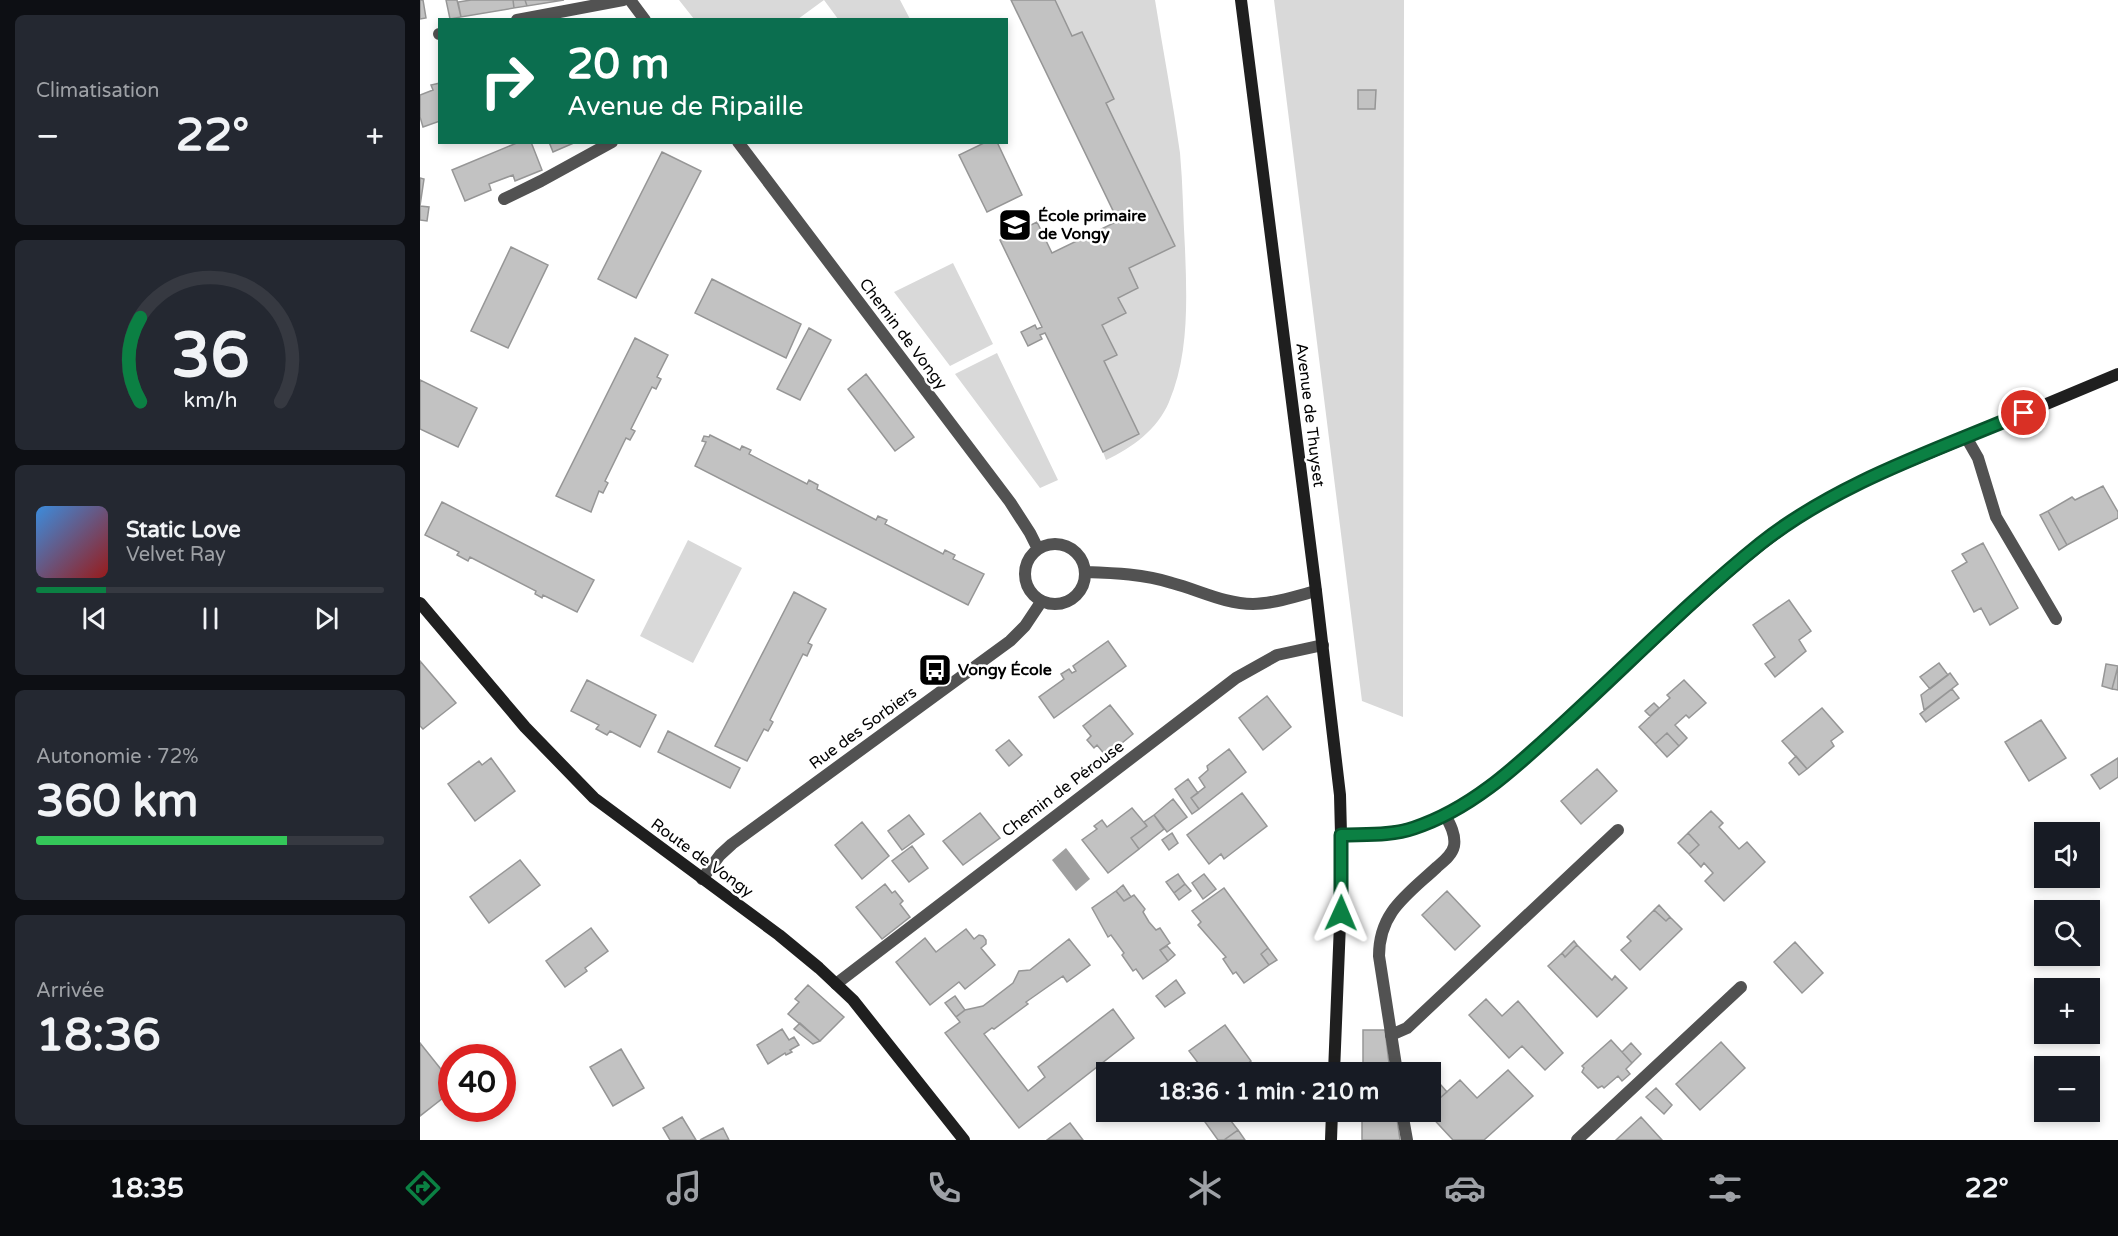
<!DOCTYPE html>
<html lang="fr">
<meta charset="utf-8">
<style>
body{margin:0;font-family:"Varela Round",sans-serif;background:#242831;color:#f1f3f6;height:100vh;display:flex;flex-direction:column;font-size:22px;white-space:nowrap}
*{box-sizing:border-box;margin:0}
p{font-size:20px;color:#9ea1a6}
.icon{flex:none;width:33px;height:33px;fill:none;stroke:currentColor;stroke-width:2;stroke-linecap:round;stroke-linejoin:round}
.map{position:relative;flex:1;overflow:hidden}
.sheet{display:flex;flex-direction:column;gap:15px;padding:15px;background:#0d0f14;width:420px}
.sheet>*{flex:none}
.banner{position:absolute;left:18px;top:18px;width:570px;height:126px;border-radius:0px;box-shadow:0 3px 9px #0003;background:#0b6e4f;color:#fff;overflow:hidden}
.controls{position:absolute;left:1614px;top:822px;display:grid;gap:12px}
.controls a{display:grid;place-items:center;width:66px;height:66px;border-radius:0px;background:#171b24;box-shadow:0 3px 9px #0003;font-size:30px}
.speed{position:absolute;left:18px;top:1044px;display:flex;gap:12px;font-size:30px;font-weight:700;text-align:center}
.speed>*{display:grid;place-content:center;width:78px;height:78px;border-radius:50%;background:#171b24;box-shadow:0 3px 9px #0003;line-height:1}
.speed .limit{border:9px solid #d22;background:#fff;color:#111}
.pin{position:absolute;display:grid;place-items:center;width:51px;height:51px;color:#fff;margin:-26px;border:3px solid #fff;border-radius:50%;box-shadow:0 2px 6px #0007}
.me{position:absolute;width:66px;margin:-33px;rotate:1deg;stroke-linejoin:round;filter:drop-shadow(0 0 4px #0008)}
.turn{display:flex;align-items:center;gap:21px;height:126px;padding:0 30px;font-size:27px}
.turn .icon{width:78px;height:78px;stroke-width:2.5}
.turn b{display:block;font-size:42px;line-height:51px}
.big{font-size:45px;font-weight:800;line-height:1.1}
.sheet .card{flex:1;display:flex;flex-direction:column;justify-content:center;gap:9px;min-width:0;padding:0 21px;border-radius:9px;background:#242831}
.sheet .dial{align-items:center;gap:0}
.dial svg{height:156px;overflow:visible;fill:none;stroke:#363941;stroke-width:7;stroke-linecap:round;text-anchor:middle}
.dial text{fill:#f1f3f6;stroke:none}
.song{display:flex;align-items:center;gap:18px}
.cover{width:72px;height:72px;border-radius:9px;background:linear-gradient(135deg,hsl(210 70% 55%),hsl(0 70% 35%))}
.played{height:6px;border-radius:3px;background:linear-gradient(90deg,#0b8043 20%,#363941 20%)}
.keys{display:flex;justify-content:space-around;direction:ltr}
.heat{display:flex;justify-content:space-between;align-items:center;font-size:33px;direction:ltr}
.charge{height:9px;border-radius:4px;background:linear-gradient(90deg,#34c759 72%,#363941 0)}
.trip{position:absolute;left:676px;top:1062px;width:345px;height:60px;border-radius:0px;background:#171b24;box-shadow:0 3px 9px #0003;font-weight:800;line-height:60px;text-align:center}
.menu{display:flex;height:96px;justify-content:space-around;align-items:center;background:#090b0e;color:#9ea1a6}
.menu .icon{width:42px;height:42px}
.menu .active{color:#0b8043}
.menu b{font-size:27px;color:#f1f3f6}
main{display:flex;flex:1;min-height:0}
.map>svg:first-child{display:block}
.green{fill:#d9d9d9}
.water{fill:#a0a0a0}
.building{fill:#c2c2c2;stroke:#969696;stroke-width:1.5}
.lines{fill:none;stroke-linecap:round;stroke-linejoin:round}
.lane{stroke:#525252;stroke-width:12}
.street{stroke:#525252;stroke-width:12}
.secondary{stroke:#1f1f1f;stroke-width:12}
.route-casing{stroke:#07532c;stroke-width:15}
.route{stroke:#0b8043;stroke-width:10}
.labels{text-anchor:middle;dominant-baseline:central;stroke-width:5;stroke-linejoin:round;paint-order:stroke}
.poi-label{font-size:16px;font-weight:bold;fill:#000;stroke:#fff;text-anchor:start}
.street-label{font-size:16px;fill:#000;stroke:#fff}
</style>
<main>
<section class="sheet">
<div class="card"><p>Climatisation</p>
<div class="heat"><a>−</a><b class="big">22°</b><a>+</a></div>
</div>
<div class="card dial"><svg viewBox="0 0 100 80">
<path d="M14 69A42 42 0 1 1 86 69"/>
<path d="M14 69A42 42 0 0 1 14 26" stroke="#0b8043"/>
<text x="50" y="56" font-size="32" font-weight="700">36</text>
<text x="50" y="72" font-size="11">km/h</text>
</svg></div>
<div class="card">
<div class="song"><i class="cover"></i><div><b>Static Love</b><p>Velvet Ray</p></div></div>
<div class="played"></div>
<div class="keys"><svg class="icon" aria-label="previous" viewBox="0 0 24 24"><path d="M18 5L8 12l10 7zM5 5v14"/></svg><svg class="icon" aria-label="pause" viewBox="0 0 24 24"><path d="M8 5v14M16 5v14"/></svg><svg class="icon" aria-label="next" viewBox="0 0 24 24"><path d="M6 5l10 7-10 7zM19 5v14"/></svg></div>
</div>
<div class="card"><p>Autonomie · 72%</p><b class="big">360 km</b><div class="charge"></div></div>
<div class="card"><p>Arrivée</p><b class="big">18:36</b></div>
</section>
<div class="map">
<svg width="1698" height="1140" viewBox="0 0 1698 1140">
<rect width="100%" height="100%" fill="#fff"/>
<path class="green" d="M259 0H480L490 19H418L404 0 378 19H274Z
M635 0H735C743 51 753 102 760 153 763 185 763 217 765 249 767 300 769 355 749 402 737 430 712 448 686 460L683 452 719 434 684 361 697 355 682 325 705 313 698 298 718 288 709 268 686 103 694 99 662 32 652 36Z
M854 0H984L983 717 942 701Z
M533 263 573 344 530 366 474 292Z
M577 353 638 480 620 488 535 374Z
M268 540 322 568 273 663 220 636Z"/>
<path class="water" d="M646 848 670 879 656 891 632 860Z"/>
<path class="building" d="M0 0H3L6 18 0 19Z
M26 0H37L41 17 30 19Z
M51 0H93L94 8 41 17 38 2Z
M93 0H105L107 6 94 8Z
M105 0H144L107 6Z
M591 0H635L652 36 662 32 694 99 686 103 755 246 709 268 718 288 698 298 706 313 682 325 697 355 684 361 719 434 683 452 625 333 620 335 622 339 608 346 601 332 615 325 617 329 622 327 580 240 617 222 632 253 698 221Z
M20 83V121L3 127 0 117V95L13 90 11 85Z
M938 90H956L955 109H938Z
M99 142H111L122 170 95 181 93 175 69 184 71 190 45 201 32 170Z
M129 142H156L133 152Z
M566 142H577L602 195 567 212 539 155Z
M242 152 281 171 216 298 178 279Z
M0 178 4 179 0 206 9 207 7 221 0 220Z
M91 247 128 265 88 348 51 331Z
M292 279 381 324 366 358 275 313Z
M389 328 411 340 380 400 357 389Z
M215 338 248 355 237 377 241 379 236 389 232 387 211 429 215 431 210 440 206 438 185 481 188 483 183 493 179 491 171 512 136 496Z
M446 374 494 437 475 451 428 389Z
M0 380 57 408 38 447 0 429Z
M290 435 320 450 322 446 331 450 329 454 387 484 389 480 398 485 397 489 456 520 458 516 467 520 465 524 523 554 525 550 535 555 533 559 564 574 548 605 275 466 286 442 282 441 284 436 289 437Z
M1683 486 1698 512V518L1647 545 1628 511 1652 497 1655 500Z
M22 502 174 580 157 612 123 595 122 598 115 594 116 591 50 557 48 561 37 555 39 552 5 535Z
M1628 511 1647 545 1639 550 1620 515Z
M1563 543 1598 608 1570 625 1561 608 1554 612 1532 571 1547 562 1542 554Z
M374 592 406 609 388 643 392 645 387 656 383 654 350 720 353 722 348 731 344 729 327 761 295 746Z
M1369 600 1391 631 1379 640 1386 651 1355 677 1345 664 1355 657 1333 625Z
M688 641 706 666 634 718 619 697 644 679 641 674 649 669 652 673 656 671 653 666Z
M0 661 36 703 3 729 0 726Z
M1519 663 1528 675 1510 689 1500 677Z
M1686 664 1698 666 1692 689 1682 686Z
M1698 667V690L1692 689Z
M1530 673 1538 684 1504 710 1501 695Z
M167 680 236 715 220 747 190 731 187 735 176 729 179 725 151 711Z
M1264 680 1286 703 1269 718 1266 715 1255 725 1267 738 1259 746 1247 733 1235 744 1219 727 1250 698 1247 695Z
M1532 689 1539 698 1506 722 1500 714Z
M847 696 871 727 843 750 819 718Z
M1234 703 1239 708 1230 716 1225 711Z
M690 705 713 734 686 756 677 745 674 748 667 740 671 736 663 726Z
M1402 708 1423 732 1411 741 1414 746 1387 769 1362 741Z
M1621 720 1646 758 1609 781 1585 742Z
M248 731 320 768 310 788 238 752Z
M1247 733 1259 746 1247 757 1235 744Z
M589 740 602 755 589 766 576 750Z
M809 749 826 772 779 809 771 798 785 787 779 778 788 770 787 766Z
M1376 756 1387 769 1379 775 1369 763Z
M71 758 95 791 55 821 28 784 59 761 62 765Z
M1698 758V777L1680 789 1671 775Z
M1177 769 1197 791 1161 824 1141 801Z
M768 779 778 793 771 798 779 809 772 814 755 789Z
M822 793 847 826 804 859 801 854 789 864 767 835Z
M753 799 767 817 747 832 734 815Z
M712 808 727 826 711 838 719 849 688 873 662 840 677 829 674 826 682 820 687 827Z
M1291 811 1303 823 1299 827 1319 849 1327 842 1345 862 1304 901 1285 881 1293 873 1284 863 1281 867 1269 854 1279 845 1268 833Z
M560 813 580 838 543 865 523 841Z
M489 815 504 834 482 850 468 831Z
M734 815 744 829 719 849 711 838 727 826 724 822Z
M442 822 469 856 442 879 415 845Z
M752 833 758 843 749 850 742 840Z
M1268 833 1279 845 1269 854 1258 843Z
M492 846 508 868 489 882 472 861Z
M100 860 120 885 69 923 50 897Z
M758 874 765 884 754 893 746 882Z
M784 874 796 889 783 899 772 883Z
M465 884 472 893 475 891 483 901 480 904 490 917 462 939 436 907Z
M765 884 771 891 759 900 754 893Z
M703 885 711 897 704 901 696 891Z
M804 888 848 948 841 954 849 965 824 983 816 972 813 974 803 959 806 957 778 925 781 922 772 911Z
M696 891 704 901 714 895 725 909 723 912 729 922 736 930 740 928 750 943 740 950 748 961 723 979 716 969 713 971 702 955 704 953 691 935 688 937 672 908Z
M1027 891 1060 926 1035 950 1002 915Z
M1239 905 1250 917 1246 921 1234 910Z
M1234 910 1246 921 1250 917 1262 929 1220 970 1201 950 1211 941 1207 937Z
M171 928 188 951 165 968 167 971 145 987 126 961Z
M546 929 554 939 559 935 563 936 566 940V944L561 948 575 965 545 989 539 982 510 1005 476 962 505 938 516 952Z
M649 939 670 965 647 982 643 976 606 1002 608 1004 574 1029 572 1028 564 1034 608 1091 625 1077 618 1067 693 1009 714 1038 599 1128 525 1033 540 1022 536 1017 545 1010 563 1006 593 983 599 971 610 970Z
M1154 941 1157 945 1145 957 1142 953Z
M1375 942 1403 973 1382 993 1354 962Z
M1157 945 1192 980 1195 976 1207 988 1177 1017 1128 966 1142 953 1145 957Z
M747 946 755 955 748 961 740 950Z
M848 948 857 960 849 965 841 954Z
M756 980 765 993 745 1007 736 996Z
M388 985 424 1017 400 1041 368 1014 379 1002 375 999Z
M535 996 545 1010 536 1017 525 1003Z
M1066 999 1082 1016 1098 1001 1143 1053 1125 1070 1102 1046 1089 1058 1049 1015Z
M380 1023 400 1041 393 1044 374 1029Z
M805 1025 831 1061 816 1072H785L769 1051Z
M362 1029 369 1040 374 1037 379 1045 370 1050 372 1052 366 1055 365 1053 348 1064 337 1045Z
M943 1030H965L970 1072H943Z
M1191 1040 1212 1063 1206 1069 1210 1074 1202 1081 1198 1076 1184 1088 1182 1086 1178 1088 1162 1072 1164 1068 1162 1066Z
M1301 1042 1325 1068 1280 1110 1256 1084Z
M0 1043 32 1083V1091L0 1116Z
M1211 1043 1221 1054 1212 1063 1202 1052Z
M201 1049 224 1088 193 1106 170 1067Z
M1088 1070 1113 1096 1064 1140H1033L1007 1112H1011V1106L1040 1080 1057 1098Z
M1020 1084 1027 1092 1019 1099 1013 1091Z
M1236 1088 1252 1105 1244 1114 1226 1097Z
M799 1112H804L818 1130 804 1140H798L785 1122Z
M942 1112H976L980 1140H942Z
M262 1117 276 1140H250L243 1128Z
M1221 1117 1242 1140H1196Z
M650 1123 663 1140H627Z
M303 1128 309 1140H280Z
M818 1130 825 1140H804Z"/>
<g class="lines">
<path class="lane" d="M97 20 203 0
M19 34H20
M84 199 121 181 192 142
M1546 437 1558 458 1576 517 1636 619
M971 1035 987 1028 1198 830
M1157 1140 1321 987"/>
<path class="street" d="M210 0 225 20
M318 142 590 502 610 533 618 549
M605 574a30 30 0 1 1 60 0a30 30 0 1 1-60 0Z
M665 572C695 573 724 574 752 583 779 590 805 604 833 604 854 604 876 596 896 591
M282 879 300 855 312 844 590 641 605 626 621 602
M416 984 816 678 857 655 903 645
M977 1072 959 956C959 912 987 895 1017 867 1024 861 1032 855 1034 846 1036 835 1030 824 1025 815
M982 1112 987 1140"/>
<path class="secondary" d="M821 0 896 591 920 795 922 874 914 1072
M0 603 105 727 174 798 359 935 399 968 433 1000 544 1140
M921 835C951 834 980 834 1008 823 1064 801 1108 756 1152 716 1188 682 1224 649 1260 615 1298 581 1335 546 1378 518 1421 488 1471 469 1519 449 1579 424 1638 399 1698 374
M911 1140 912 1112"/>
</g>
<g class="lines">
<defs>
<path id="route" d="M921 913V835C945 834 971 836 994 828 1055 808 1102 761 1148 719 1211 661 1274 597 1340 544 1417 483 1514 451 1604 413"/>
</defs>
<use href="#route" class="route-casing"/>
<use href="#route" class="route"/>
</g>
<defs>
<symbol id="school-square" viewBox="-11 -11 22 22"><rect x="-9" y="-9" width="18" height="18" rx="4" fill="#000" stroke="#fff"/><path d="M0-5L7-2L0 1L-7-2ZM-4 1L0 2.5L4 1V4Q0 6-4 4Z" fill="#fff"/></symbol>
<symbol id="bus-square" viewBox="-11 -11 22 22"><rect x="-9" y="-9" width="18" height="18" rx="4" fill="#000" stroke="#fff"/><path d="M-5-6H5V4H4V6H2V4H-2V6H-4V4H-5ZM-3.5-4V0h7V-4ZM-3.5 1.2v1.5H-2V1.2ZM2 1.2v1.5H3.5V1.2Z" fill="#fff"/></symbol>
</defs>
<g fill-rule="evenodd">
<use href="#school-square" x="576" y="206" width="38" height="38"/>
<use href="#bus-square" x="496" y="651" width="38" height="38"/>
</g>
<g class="labels">
<g class="poi-label">
<text x="618" y="216">École primaire<tspan x="618" dy="18">de Vongy</tspan></text>
<text x="538" y="670">Vongy École</text>
</g>
<g class="street-label">
<text transform="translate(483 334) rotate(53)">Chemin de Vongy</text>
<text transform="translate(890 415) rotate(83)">Avenue de Thuyset</text>
<text transform="translate(443 728) rotate(-36)">Rue des Sorbiers</text>
<text transform="translate(643 789) rotate(-37)">Chemin de Pérouse</text>
<text transform="translate(282 858) rotate(36)">Route de Vongy</text>
</g>
</g>
</svg>
<div class="controls">
<a><svg class="icon" aria-label="sound" viewBox="0 0 24 24"><path d="M4 9h4l5-4v14l-5-4H4zM17 9q2 3 0 6"/></svg></a>
<a><svg class="icon" aria-label="search" viewBox="0 0 24 24"><circle cx="10" cy="10" r="6"/><path d="M15 15l6 6"/></svg></a>
<a>+</a>
<a>−</a>
</div>
<div class="speed"><div class="limit">40</div></div>
<div class="pin" style="left:1604px;top:413px;background:#d93025"><svg class="icon" aria-label="arrive" viewBox="0 0 24 24"><path d="M6 21V4h12l-3 4 3 4H6"/></svg></div>
<svg class="me" style="left:921px;top:913px" viewBox="-20 -20 40 40"><path d="M0-17L14 15 0 8-14 15z" fill="#0b8043" stroke="#fff" stroke-width="4"/></svg>
<div class="trip">18:36 · 1 min · 210 m</div>
<div class="banner">
<div class="turn"><svg class="icon" aria-label="right" viewBox="0 0 24 24"><path d="M7 20v-9h11M14 6l5 5-5 5"/></svg><div><b>20 m</b>Avenue de Ripaille</div></div>
</div>
</div>
</main>
<nav class="menu">
<b>18:35</b>
<svg class="icon active" aria-label="directions" viewBox="0 0 24 24"><path d="M12 3l9 9-9 9-9-9zM9 14v-3h6M13 9l2 2-2 2"/></svg>
<svg class="icon" aria-label="music" viewBox="0 0 24 24"><path d="M9 18V5l10-2v13"/><circle cx="6" cy="18" r="3"/><circle cx="16" cy="16" r="3"/></svg>
<svg class="icon" aria-label="phone" viewBox="0 0 24 24"><path d="M5 4h4l2 5-3 2q2 4 5 5l2-3 5 2v4C11 20 4 13 5 4z"/></svg>
<svg class="icon" aria-label="climate" viewBox="0 0 24 24"><path d="M12 3v18M4 7l16 10M4 17L20 7"/></svg>
<svg class="icon" aria-label="car" viewBox="0 0 24 24"><path d="M5 17H2v-5l4-1 3-4h7l3 4 3 1v5h-3M9 17h6M6 11h13"/><circle cx="7" cy="17" r="2"/><circle cx="17" cy="17" r="2"/></svg>
<svg class="icon" aria-label="filters" viewBox="0 0 24 24"><path d="M4 7h16M4 17h16"/><circle cx="9" cy="7" r="2"/><circle cx="15" cy="17" r="2"/></svg>
<b>22°</b>
</nav>
